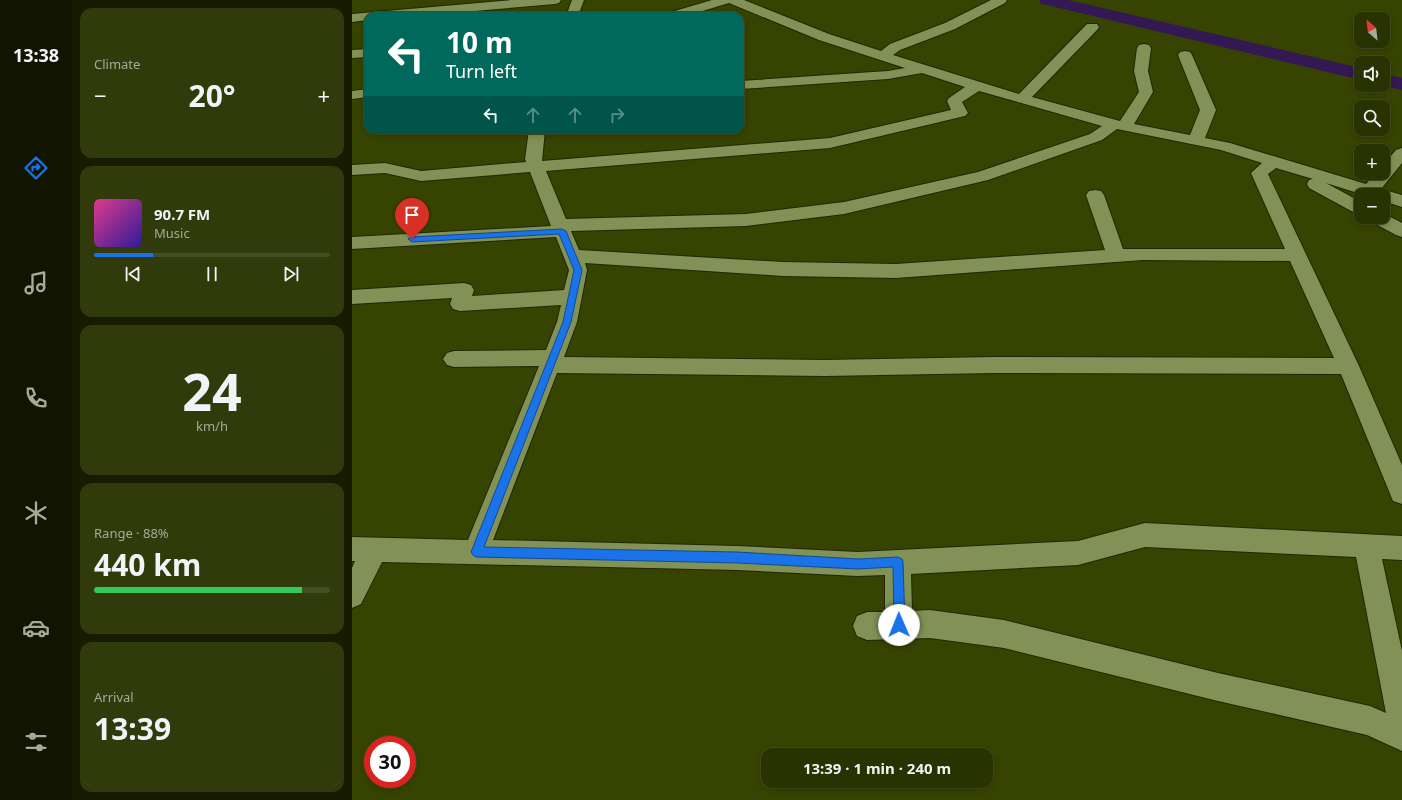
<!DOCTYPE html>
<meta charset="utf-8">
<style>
body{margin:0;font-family:"Noto Sans",sans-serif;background:#313a0b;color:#f1f3f6;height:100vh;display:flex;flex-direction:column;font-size:15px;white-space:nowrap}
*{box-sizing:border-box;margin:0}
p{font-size:13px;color:#a5aa99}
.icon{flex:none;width:22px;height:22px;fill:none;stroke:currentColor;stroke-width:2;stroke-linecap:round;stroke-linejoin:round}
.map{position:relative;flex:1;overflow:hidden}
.side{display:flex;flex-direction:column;gap:8px;padding:8px;background:#171c01;width:280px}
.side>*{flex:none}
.hud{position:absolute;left:12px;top:12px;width:380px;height:122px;border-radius:12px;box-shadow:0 2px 6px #0003,0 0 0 1px #454d23;background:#00695c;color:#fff;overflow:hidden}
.needle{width:26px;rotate:332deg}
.fabs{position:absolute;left:1002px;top:12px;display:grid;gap:8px}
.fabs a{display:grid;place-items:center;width:36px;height:36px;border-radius:8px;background:#293201;box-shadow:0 2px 6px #0003,0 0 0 1px #454d23;font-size:20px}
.speed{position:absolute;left:12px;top:736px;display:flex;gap:8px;font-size:20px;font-weight:700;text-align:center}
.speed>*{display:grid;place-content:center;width:52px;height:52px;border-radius:50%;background:#293201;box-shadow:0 2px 6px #0003,0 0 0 1px #454d23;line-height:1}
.speed .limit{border:6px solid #d22;background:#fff;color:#111}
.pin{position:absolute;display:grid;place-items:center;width:34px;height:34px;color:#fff;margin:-41px -17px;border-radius:50% 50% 50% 0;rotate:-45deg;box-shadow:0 0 4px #0007}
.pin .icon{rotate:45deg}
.me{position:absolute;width:44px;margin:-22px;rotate:359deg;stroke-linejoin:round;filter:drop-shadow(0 0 3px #0008)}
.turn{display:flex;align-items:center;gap:14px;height:84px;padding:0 16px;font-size:18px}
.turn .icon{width:52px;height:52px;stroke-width:2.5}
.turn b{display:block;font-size:28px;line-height:34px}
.lanes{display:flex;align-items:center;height:38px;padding:0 16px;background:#0003;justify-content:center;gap:20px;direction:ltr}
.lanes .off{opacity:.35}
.big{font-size:30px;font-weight:700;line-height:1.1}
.side .widget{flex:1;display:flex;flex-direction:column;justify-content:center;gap:6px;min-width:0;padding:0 14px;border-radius:12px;background:#313a0b}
.side .dial{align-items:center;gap:0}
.dial b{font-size:52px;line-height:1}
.song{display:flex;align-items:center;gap:12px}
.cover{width:48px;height:48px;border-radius:6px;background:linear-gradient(135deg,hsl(330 70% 55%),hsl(250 70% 35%))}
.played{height:4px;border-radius:2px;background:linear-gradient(90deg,#1a73e8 25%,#454d23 25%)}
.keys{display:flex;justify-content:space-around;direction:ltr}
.heat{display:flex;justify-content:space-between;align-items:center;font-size:22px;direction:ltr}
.charge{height:6px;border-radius:3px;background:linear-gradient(90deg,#34c759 88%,#454d23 0)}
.trip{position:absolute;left:409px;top:748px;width:232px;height:40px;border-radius:12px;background:#293201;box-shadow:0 2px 6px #0003,0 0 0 1px #454d23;font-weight:700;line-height:40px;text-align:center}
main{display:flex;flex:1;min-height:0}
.tab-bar{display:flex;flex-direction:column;width:72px;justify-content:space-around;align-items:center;background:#101400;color:#a5aa99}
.tab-bar .icon{width:28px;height:28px}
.tab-bar .current{color:#1a73e8}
.tab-bar b{font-size:18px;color:#f1f3f6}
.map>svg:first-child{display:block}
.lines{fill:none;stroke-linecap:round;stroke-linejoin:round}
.canal{fill:#331854;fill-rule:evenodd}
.street-casing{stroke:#202708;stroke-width:2}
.street{fill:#829155;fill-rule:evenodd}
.route{fill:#1a73e8;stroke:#114b97}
</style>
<main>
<nav class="tab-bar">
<b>13:38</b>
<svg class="icon current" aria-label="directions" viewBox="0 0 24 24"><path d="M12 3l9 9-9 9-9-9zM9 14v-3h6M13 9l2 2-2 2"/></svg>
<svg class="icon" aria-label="music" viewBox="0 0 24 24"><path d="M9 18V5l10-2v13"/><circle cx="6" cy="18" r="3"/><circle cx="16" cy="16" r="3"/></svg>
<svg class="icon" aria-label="phone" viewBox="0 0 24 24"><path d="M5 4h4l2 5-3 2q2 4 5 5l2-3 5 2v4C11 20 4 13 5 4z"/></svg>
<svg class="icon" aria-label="climate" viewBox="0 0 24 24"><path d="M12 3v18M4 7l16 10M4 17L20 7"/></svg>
<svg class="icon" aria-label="car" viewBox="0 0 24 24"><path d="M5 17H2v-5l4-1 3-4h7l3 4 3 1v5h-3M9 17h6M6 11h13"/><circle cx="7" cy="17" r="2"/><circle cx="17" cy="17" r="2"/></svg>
<svg class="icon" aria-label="filters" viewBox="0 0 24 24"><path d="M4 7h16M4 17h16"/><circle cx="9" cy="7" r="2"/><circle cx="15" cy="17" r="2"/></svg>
</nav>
<section class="side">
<div class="widget"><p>Climate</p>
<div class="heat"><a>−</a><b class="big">20°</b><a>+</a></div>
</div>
<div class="widget">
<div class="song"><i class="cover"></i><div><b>90.7 FM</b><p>Music</p></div></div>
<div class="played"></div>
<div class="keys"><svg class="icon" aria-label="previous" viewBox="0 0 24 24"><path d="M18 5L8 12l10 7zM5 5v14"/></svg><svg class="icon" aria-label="pause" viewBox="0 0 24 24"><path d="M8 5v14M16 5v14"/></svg><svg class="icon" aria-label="next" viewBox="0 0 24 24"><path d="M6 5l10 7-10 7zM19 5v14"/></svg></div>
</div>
<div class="widget dial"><b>24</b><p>km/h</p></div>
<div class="widget"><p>Range · 88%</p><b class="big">440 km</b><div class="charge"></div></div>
<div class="widget"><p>Arrival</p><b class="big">13:39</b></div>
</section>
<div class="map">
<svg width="1050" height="800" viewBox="0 0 1050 800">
<rect width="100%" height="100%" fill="#374301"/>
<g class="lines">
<path class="canal" d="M687 0H716L1009 68V80L695 5 689 4Z
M1031 74 1050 78V90L1028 85H1031Z"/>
<defs>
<path id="street" d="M160 0H209L207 3 203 4 65 16H16V20L0 22V14Z
M220 0H232L226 16H214Z
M360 0H392L477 34 529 51 538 44 593 23 639 0H655L653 3 603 29 548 50 541 55 667 94 735 24H745L747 27 745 30 680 97 768 121 787 92 782 71 785 48 787 45 792 44 797 45 799 48 796 71 801 92 782 124 838 135 848 110 826 55 828 52 833 51 838 52 840 55 864 110 853 138 878 143 1014 184 1024 173H1031V165L1044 150 1050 148V163L1029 189 1050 195V207L1031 201V195H1012L974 183 1009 202V215L1003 213 957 188 955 184 957 180 961 179 924 168 916 174 1007 366 1050 465V504L1041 501 989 374 642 373 472 376 205 373 141 540 385 546 506 552 726 541 793 523 1050 536V560L1030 559 1050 651V751L1015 735 866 701 652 648 578 638 515 640 505 636 501 626 505 616 515 612H533V575L506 576 385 570 30 562 9 604 0 608V568L3 561H0V537L116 540 187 366 102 367 95 365 91 359 95 353 102 351 194 350 205 322 209 305 108 311 101 309 98 304 100 298 0 304V290L112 283 119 285 122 290 120 296 212 290 217 270 204 237 0 249V237L199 226 178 172 69 181 33 173 0 175V165L33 163 69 171 174 162 173 159 177 130H193L190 161 478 138 599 110 595 101 597 98 613 87 570 73 536 79 388 89V81L536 71 553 68 467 40 377 3 334 16H315L316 13ZM627 91 750 126 738 134 626 172 492 202 394 214 214 219 194 171 478 148 613 116 616 113 610 102ZM765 129 869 150 910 163 899 173 933 249H771L752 195 749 191 743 190 737 191 734 195 753 250 544 264 431 262 227 250 219 231 394 226 492 214 636 180 750 140ZM791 260 938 261 982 358 642 357 472 360 212 357 225 322 235 270 233 263 431 276 544 278ZM793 547 1004 557 1034 713 1018 706 866 673 652 620 578 610 560 611 559 574 726 565Z
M16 49V57L0 58V50Z
M16 89V97L0 99V91Z
M1031 213 1050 223V237L1044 235 1018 221 1015 217H1031Z"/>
</defs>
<use href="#street" class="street-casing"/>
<use href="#street" class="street"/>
</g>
<path class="route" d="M210 229 214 231 230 270 219 322 132 547 385 552 506 559 546 557 550 559 551 562 553 625 551 629 547 631 543 629 542 625 541 567 506 569 385 563 124 557 121 555 119 552 211 322 222 270 207 234 60 242 56 239 60 237Z"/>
</svg>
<div class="fabs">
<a><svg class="needle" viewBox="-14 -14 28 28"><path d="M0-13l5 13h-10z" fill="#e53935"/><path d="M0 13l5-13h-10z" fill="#a5aa99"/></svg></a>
<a><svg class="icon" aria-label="sound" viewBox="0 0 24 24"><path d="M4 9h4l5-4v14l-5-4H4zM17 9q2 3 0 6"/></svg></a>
<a><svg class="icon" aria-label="search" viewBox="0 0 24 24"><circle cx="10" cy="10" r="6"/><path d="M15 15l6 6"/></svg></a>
<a>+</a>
<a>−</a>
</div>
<div class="speed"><div class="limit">30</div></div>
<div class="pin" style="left:60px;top:239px;background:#d93025"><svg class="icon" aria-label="arrive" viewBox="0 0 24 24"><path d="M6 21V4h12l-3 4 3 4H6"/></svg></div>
<svg class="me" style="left:547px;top:625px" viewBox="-20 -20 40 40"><circle r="19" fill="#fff"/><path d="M0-13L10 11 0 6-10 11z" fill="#1a73e8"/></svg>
<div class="trip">13:39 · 1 min · 240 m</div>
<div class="hud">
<div class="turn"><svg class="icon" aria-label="left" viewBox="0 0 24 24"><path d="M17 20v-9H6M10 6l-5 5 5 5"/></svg><div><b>10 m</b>Turn left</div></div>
<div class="lanes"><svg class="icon" aria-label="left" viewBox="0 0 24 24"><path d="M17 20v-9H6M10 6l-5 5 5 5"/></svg><svg class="icon off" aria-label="ahead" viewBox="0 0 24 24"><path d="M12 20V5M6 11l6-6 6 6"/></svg><svg class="icon off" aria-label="ahead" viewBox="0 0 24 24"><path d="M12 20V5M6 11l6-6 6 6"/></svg><svg class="icon off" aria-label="right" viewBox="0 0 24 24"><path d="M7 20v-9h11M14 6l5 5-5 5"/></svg></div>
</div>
</div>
</main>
